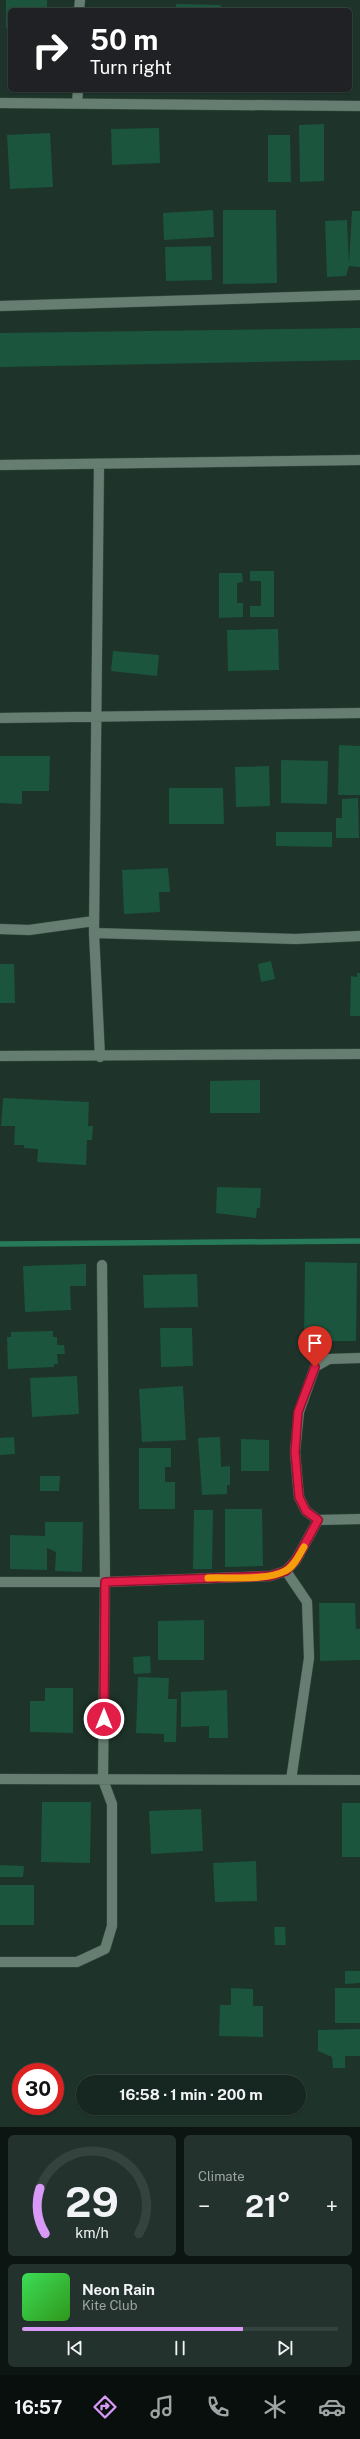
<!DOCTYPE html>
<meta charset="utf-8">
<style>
body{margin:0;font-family:"Public Sans",sans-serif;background:#23322d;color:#f1f3f6;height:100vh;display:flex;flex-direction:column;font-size:15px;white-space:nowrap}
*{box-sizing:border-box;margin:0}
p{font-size:13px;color:#9ea5a5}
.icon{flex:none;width:22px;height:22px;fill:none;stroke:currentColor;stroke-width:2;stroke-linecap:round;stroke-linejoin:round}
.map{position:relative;height:2127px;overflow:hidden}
.side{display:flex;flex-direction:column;gap:8px;padding:8px;background:#0c1512;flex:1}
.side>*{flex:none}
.hud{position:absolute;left:8px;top:8px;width:344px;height:84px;border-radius:6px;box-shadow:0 1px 3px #0004,0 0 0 1px #35433e;background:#202124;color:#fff;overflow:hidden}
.speed{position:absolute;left:12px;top:2063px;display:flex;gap:8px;font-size:20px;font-weight:700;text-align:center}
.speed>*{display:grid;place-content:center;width:52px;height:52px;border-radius:50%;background:#162620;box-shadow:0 1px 3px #0004,0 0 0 1px #35433e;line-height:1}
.speed .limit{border:6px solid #d22;background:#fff;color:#111}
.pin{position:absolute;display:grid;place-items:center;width:34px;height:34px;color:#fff;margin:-41px -17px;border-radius:50% 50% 50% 0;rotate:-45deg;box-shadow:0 0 4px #0007}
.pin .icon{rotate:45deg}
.me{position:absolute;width:44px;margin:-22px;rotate:0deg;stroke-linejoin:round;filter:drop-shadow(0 0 3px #0008)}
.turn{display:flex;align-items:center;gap:14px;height:84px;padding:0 16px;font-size:18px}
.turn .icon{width:52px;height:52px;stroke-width:2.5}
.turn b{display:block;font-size:28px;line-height:34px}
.big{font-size:30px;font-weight:700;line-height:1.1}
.side .tile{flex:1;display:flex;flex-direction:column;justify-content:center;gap:6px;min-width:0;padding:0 14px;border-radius:6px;background:#23322d}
.side .dial{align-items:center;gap:0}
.dial svg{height:104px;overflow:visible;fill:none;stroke:#35433e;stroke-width:7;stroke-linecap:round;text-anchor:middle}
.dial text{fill:#f1f3f6;stroke:none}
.song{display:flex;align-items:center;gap:12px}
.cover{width:48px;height:48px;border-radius:6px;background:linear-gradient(135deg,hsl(130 70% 55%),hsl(110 70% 35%))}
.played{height:4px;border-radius:2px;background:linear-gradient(90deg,#d99af7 70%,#35433e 70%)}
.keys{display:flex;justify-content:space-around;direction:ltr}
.heat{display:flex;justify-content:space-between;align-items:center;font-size:22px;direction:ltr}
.side .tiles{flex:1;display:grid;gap:8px;grid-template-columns:1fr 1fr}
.tile:last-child{grid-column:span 2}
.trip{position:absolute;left:76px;top:2075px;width:230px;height:40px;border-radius:20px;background:#162620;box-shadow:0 1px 3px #0004,0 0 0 1px #35433e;font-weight:700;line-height:40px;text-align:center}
.menu{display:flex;height:64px;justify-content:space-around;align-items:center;background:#090f0d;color:#9ea5a5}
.menu .icon{width:28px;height:28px}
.menu .selected{color:#d99af7}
.menu b{font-size:18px;color:#f1f3f6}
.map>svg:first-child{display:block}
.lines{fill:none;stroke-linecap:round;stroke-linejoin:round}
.stream{stroke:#277b5b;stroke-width:5.5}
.building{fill:#1b553e}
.minor-casing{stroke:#3b4e45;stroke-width:11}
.minor{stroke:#667e72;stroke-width:10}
.route-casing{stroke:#92132f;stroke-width:10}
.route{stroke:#e11d48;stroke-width:7}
.slow{stroke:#f59e0b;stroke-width:7}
</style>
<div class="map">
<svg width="360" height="2127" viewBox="0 0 360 2127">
<rect width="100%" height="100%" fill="#1e332a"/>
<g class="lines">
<path class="stream" d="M0 1244 360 1241"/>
</g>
<path class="building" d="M6 0H47V10H10V28H6Z
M176 4 221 5 220 10H176Z
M324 124V181L300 182 299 125Z
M159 128 160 163 112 165 111 129Z
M50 133 53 187 10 189 7 135Z
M268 135H290L291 182H268Z
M213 210 214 237 164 240 163 213Z
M223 210H276L277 283 223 284Z
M352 211H360V267L349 266 346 276 327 277 325 221 347 220 349 264Z
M211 246 212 280 166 281 165 247Z
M360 328V360L0 367V333Z
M250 571H274V617H250V606H261V581H250Z
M219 573H242L243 582 237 583V603H243V617L219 618Z
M278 629 279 670 228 671 227 630Z
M113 651 159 655 157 676 111 671Z
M339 745 360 746V795H338Z
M0 756H50L49 791H22V804L0 803Z
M281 760 328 761 327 804 281 803Z
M269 766 270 806 236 807 235 767Z
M169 788H223L224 824H169Z
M358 798 359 838H336V818H342V799Z
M276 832H332V847L276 846Z
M168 868 170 892H159L160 912 124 914 122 870Z
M271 961 275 979 261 982 258 964Z
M0 964H14L15 1003H0Z
M357 973H360V1016H350L351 976 357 977Z
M260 1080V1113H210V1081Z
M3 1098 89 1102 88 1126H93L92 1140H87L86 1165 37 1162 38 1149 24 1148V1145H14L15 1126H1Z
M217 1187 261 1188 260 1208H257L256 1218 216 1213Z
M305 1262 357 1263 356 1341H304Z
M86 1264V1286H70L71 1310 25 1312 23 1266Z
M197 1274 198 1307 144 1308 143 1275Z
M160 1328H192L193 1366 161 1367Z
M53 1331V1337H57V1345H64L65 1354H57L58 1364H54V1367L8 1369 7 1337H11V1332Z
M77 1376 79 1414 32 1417 30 1378Z
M183 1386 186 1440 142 1442 139 1389Z
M14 1437 15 1454 0 1455V1438Z
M220 1437 221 1467 230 1466V1485H227V1494L202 1495 198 1438Z
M241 1439 269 1440V1471H241Z
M139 1448H171V1467H165V1482H175V1509H139Z
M40 1476H60L59 1491H40Z
M225 1509H262L263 1566 225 1567Z
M194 1510H213L212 1569H193Z
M45 1522H83L82 1572 55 1571 56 1552 47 1548V1570L10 1569V1535L45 1536Z
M319 1603H355L356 1629H360V1660L320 1661Z
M204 1620V1660H158V1621Z
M150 1656 151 1673 134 1674 133 1657Z
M138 1677 169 1678 168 1699H177L176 1742H164V1734L136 1733Z
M45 1688H73V1733L30 1732V1701H45Z
M227 1690 228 1738H209V1726L181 1727V1692Z
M42 1802H91L90 1863 41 1862Z
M342 1803H360V1857H342Z
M201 1809 203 1851 151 1854 149 1811Z
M256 1861 257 1901 215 1902 213 1863Z
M0 1865 24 1866 23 1877H0Z
M0 1885H34V1925H0Z
M274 1927H285L286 1945H275Z
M345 1971H360V1983L345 1984Z
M231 1988 253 1989V2006H263V2037L219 2036 220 2005H231Z
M335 1988H360V2023H335Z
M360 2029V2056H345V2068H333L332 2057 318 2051V2030Z"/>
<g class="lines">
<defs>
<path id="minor" d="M79 10 80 0
M0 103 360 106
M77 103 78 90
M0 306 360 295
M99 464 94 933 100 1057
M0 465 360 460
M0 718 360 713
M0 929 29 930 94 921
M94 933 295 939 360 936
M0 1056 360 1054
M360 1358 329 1359 315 1367 299 1412 295 1452 299 1497 306 1511 318 1520 360 1519
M286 1571 307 1602 309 1658 291 1780
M0 1582H105L270 1576 286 1571 296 1560 318 1520
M0 1779 360 1780
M0 1962H77L105 1949 112 1926V1804L103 1780 105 1582 102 1265"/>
</defs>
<use href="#minor" class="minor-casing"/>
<use href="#minor" class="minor"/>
</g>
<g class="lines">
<defs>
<path id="route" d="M104 1719 105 1582 270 1576 286 1571 296 1560 318 1520 306 1511 299 1497 295 1452 298 1412 315 1367"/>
</defs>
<use href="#route" class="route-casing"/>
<use href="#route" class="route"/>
<path class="slow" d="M208 1578C229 1577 267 1581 285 1571 294 1567 299 1555 304 1547"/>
</g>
</svg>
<div class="speed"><div class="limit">30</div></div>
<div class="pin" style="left:315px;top:1367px;background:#d93025"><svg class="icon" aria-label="arrive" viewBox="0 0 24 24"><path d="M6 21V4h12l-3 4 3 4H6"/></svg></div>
<svg class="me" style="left:104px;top:1719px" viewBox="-20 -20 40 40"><circle r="17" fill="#e11d48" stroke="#fff" stroke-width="3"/><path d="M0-11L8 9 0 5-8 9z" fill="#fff"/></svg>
<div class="trip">16:58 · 1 min · 200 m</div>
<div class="hud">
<div class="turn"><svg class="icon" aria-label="right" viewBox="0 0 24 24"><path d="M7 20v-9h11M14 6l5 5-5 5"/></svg><div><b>50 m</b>Turn right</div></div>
</div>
</div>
<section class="side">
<div class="tiles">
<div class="tile dial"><svg viewBox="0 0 100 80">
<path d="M14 69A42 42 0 1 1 86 69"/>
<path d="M14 69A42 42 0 0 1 10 34" stroke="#d99af7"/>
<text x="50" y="56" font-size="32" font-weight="700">29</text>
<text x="50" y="72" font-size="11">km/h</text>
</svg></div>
<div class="tile"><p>Climate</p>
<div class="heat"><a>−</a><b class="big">21°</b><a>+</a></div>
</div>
<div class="tile">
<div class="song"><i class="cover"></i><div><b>Neon Rain</b><p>Kite Club</p></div></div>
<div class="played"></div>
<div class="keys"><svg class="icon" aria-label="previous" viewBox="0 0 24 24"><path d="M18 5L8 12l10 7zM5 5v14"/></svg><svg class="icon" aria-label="pause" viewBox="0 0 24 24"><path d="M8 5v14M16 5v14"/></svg><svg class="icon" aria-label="next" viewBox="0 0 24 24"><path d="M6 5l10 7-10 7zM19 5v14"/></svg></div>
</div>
</div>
</section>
<nav class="menu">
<b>16:57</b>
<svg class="icon selected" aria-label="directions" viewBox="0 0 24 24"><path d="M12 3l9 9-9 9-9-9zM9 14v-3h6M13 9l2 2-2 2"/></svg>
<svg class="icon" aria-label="music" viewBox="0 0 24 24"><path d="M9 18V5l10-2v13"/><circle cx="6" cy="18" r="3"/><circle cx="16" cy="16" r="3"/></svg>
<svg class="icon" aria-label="phone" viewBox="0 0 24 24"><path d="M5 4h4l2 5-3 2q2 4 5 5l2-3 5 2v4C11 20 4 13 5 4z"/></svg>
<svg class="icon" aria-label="climate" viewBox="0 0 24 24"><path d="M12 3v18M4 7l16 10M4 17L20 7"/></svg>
<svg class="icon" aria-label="car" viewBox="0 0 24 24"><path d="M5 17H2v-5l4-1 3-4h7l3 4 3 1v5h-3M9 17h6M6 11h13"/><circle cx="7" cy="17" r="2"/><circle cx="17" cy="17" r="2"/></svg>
</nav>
